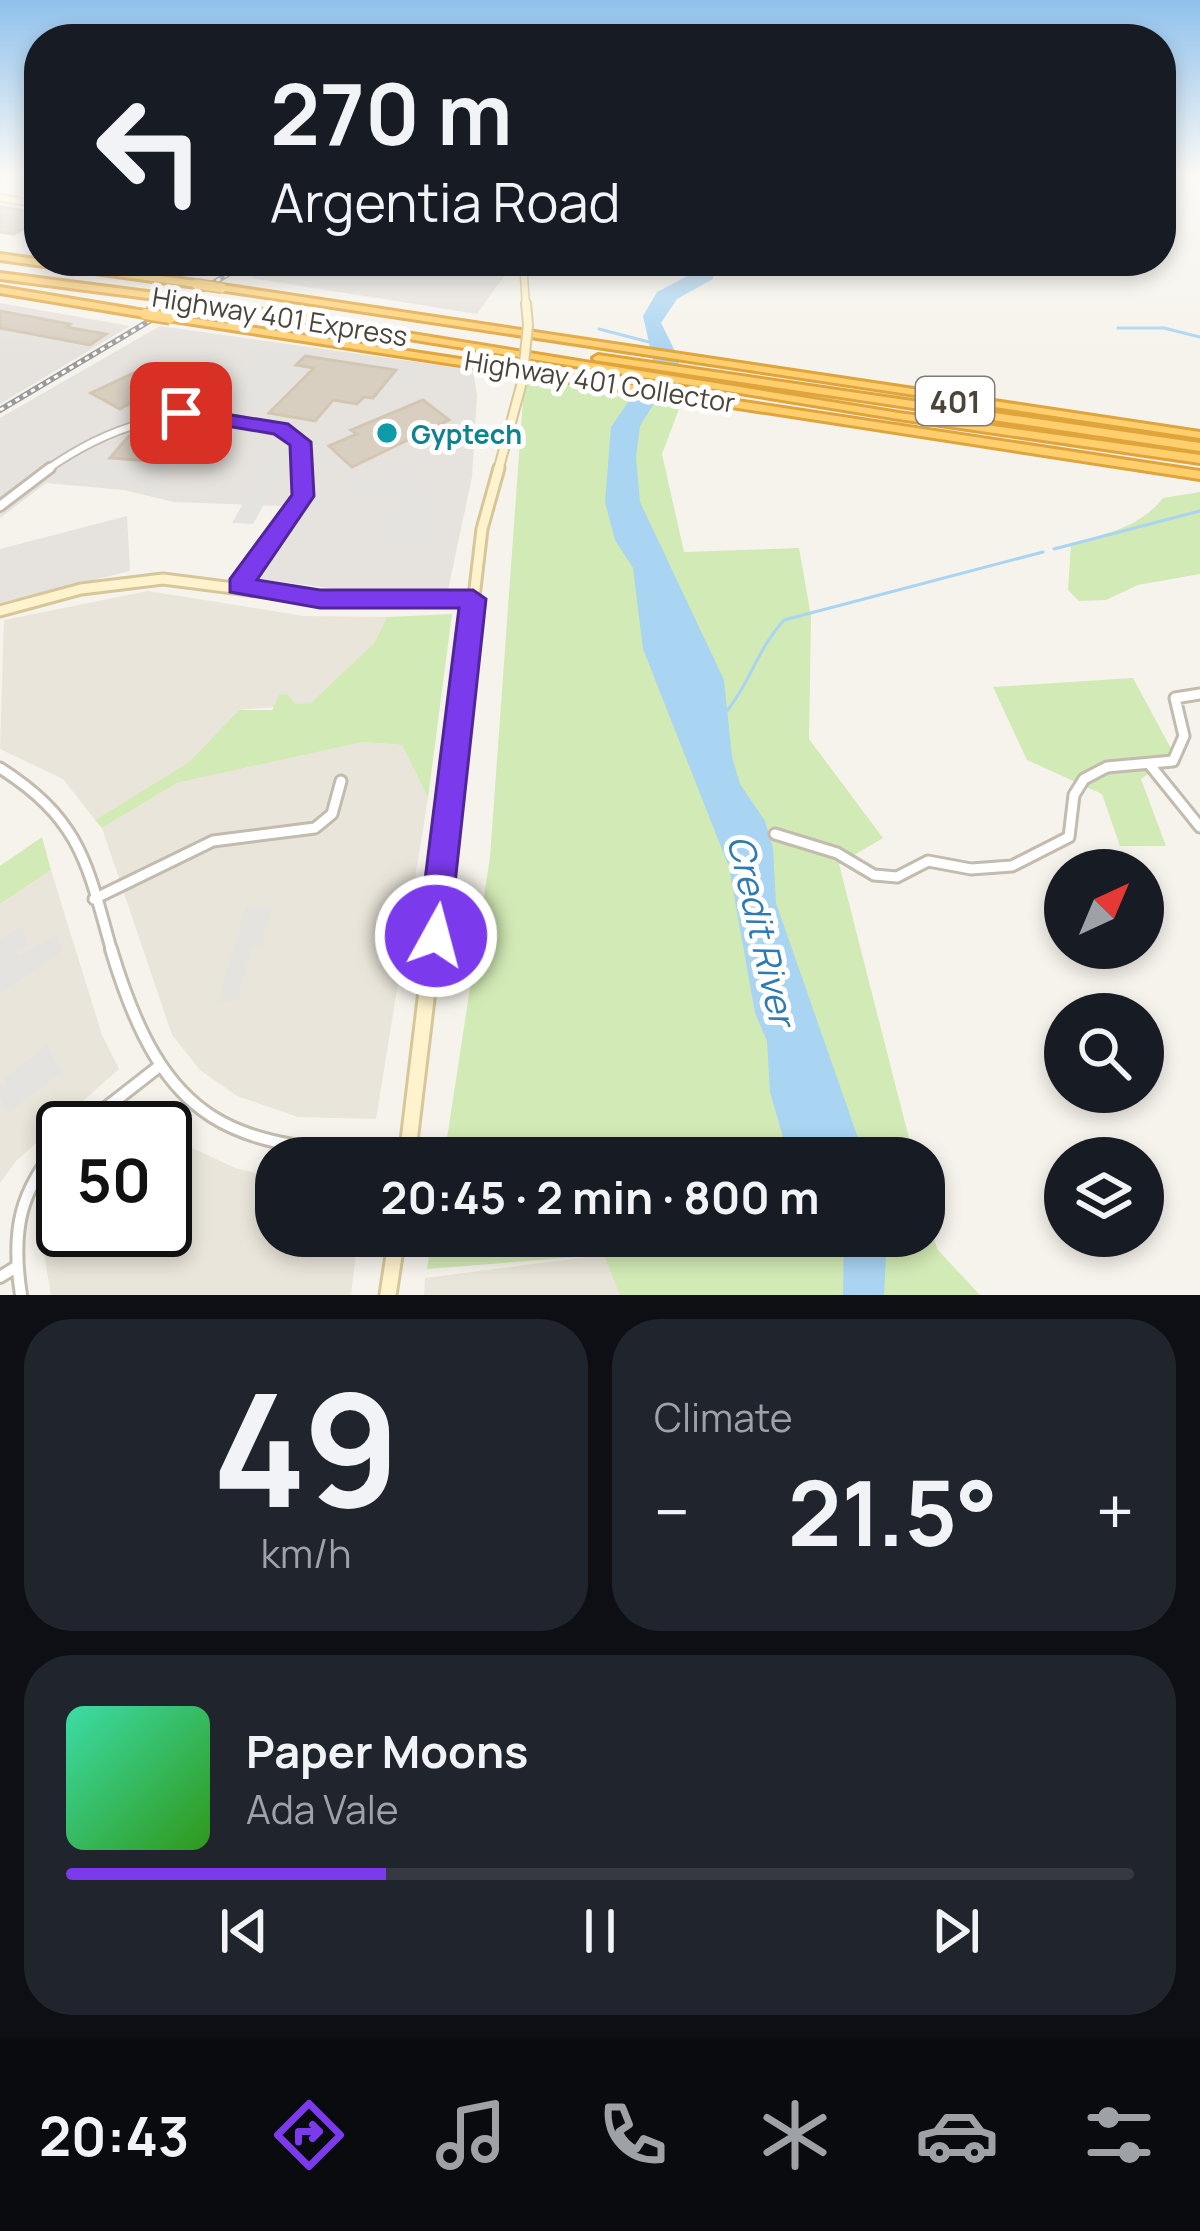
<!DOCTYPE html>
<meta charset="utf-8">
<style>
body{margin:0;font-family:Manrope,sans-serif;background:#20242c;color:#f1f3f6;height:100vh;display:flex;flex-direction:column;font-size:45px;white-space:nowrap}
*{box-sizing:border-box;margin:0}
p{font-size:39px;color:#9ea1a6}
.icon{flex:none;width:66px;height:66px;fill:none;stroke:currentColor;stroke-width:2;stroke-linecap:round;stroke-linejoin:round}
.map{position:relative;height:1295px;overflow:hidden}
.sheet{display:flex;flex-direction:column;gap:24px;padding:24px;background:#0d0f14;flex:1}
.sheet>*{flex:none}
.hud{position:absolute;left:24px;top:24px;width:1152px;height:252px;border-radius:48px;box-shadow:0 6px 18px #0003;background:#171b24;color:#f1f3f6;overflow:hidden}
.needle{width:78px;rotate:44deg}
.fabs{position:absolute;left:1044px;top:849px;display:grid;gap:24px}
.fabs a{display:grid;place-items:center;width:120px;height:120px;border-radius:50%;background:#171b24;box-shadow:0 6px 18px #0003;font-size:60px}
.speed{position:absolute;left:36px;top:1101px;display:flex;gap:24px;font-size:60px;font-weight:700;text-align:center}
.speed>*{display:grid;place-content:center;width:156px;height:156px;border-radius:50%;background:#171b24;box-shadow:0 6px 18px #0003;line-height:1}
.speed .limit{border:6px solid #111;border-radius:18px;background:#fff;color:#111}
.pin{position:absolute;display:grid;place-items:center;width:102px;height:102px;color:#fff;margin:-51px;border-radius:24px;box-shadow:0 6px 18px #0006}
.me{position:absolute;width:132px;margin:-66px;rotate:7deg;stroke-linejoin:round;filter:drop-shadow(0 0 9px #0008)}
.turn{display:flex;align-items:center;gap:42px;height:252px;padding:0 48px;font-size:54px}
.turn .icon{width:156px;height:156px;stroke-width:2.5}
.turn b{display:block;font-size:84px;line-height:102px}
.big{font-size:90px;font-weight:700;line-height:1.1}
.sheet .widget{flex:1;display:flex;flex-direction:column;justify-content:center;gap:18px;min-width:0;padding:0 42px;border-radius:48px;background:#20242c}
.sheet .dial{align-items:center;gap:0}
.dial b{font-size:156px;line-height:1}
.song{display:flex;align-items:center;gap:36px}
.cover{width:144px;height:144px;border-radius:18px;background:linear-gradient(135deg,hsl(160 70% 55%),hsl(110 70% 35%))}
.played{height:12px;border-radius:6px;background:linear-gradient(90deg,#7c3aed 30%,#363941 30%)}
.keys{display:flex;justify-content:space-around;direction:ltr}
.heat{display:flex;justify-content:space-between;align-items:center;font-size:66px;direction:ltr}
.sheet .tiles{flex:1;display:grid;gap:24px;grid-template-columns:1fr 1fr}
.widget:last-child{grid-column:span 2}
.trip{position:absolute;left:255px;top:1137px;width:690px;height:120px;border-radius:48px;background:#171b24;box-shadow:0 6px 18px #0003;font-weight:700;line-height:120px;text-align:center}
.dock{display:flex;height:192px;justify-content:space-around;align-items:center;background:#090b0e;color:#9ea1a6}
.dock .icon{width:84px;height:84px}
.dock .on{color:#7c3aed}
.dock b{font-size:54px;color:#f1f3f6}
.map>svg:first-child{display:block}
.residential{fill:#eae5da}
.industrial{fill:#e6e2dd}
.green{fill:#d2eab5}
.parking{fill:#e5e3e0}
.water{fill:#a9d4f2}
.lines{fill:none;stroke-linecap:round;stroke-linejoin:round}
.stream{stroke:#a9d4f2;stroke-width:3}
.building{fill:#d8cfc1;stroke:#d3c7b4;stroke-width:3}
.street-far3-casing{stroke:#c2bbae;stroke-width:10}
.street-far2-casing{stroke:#c2bbae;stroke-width:14}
.street-far1-casing{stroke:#c2bbae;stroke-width:15}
.street-casing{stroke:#c2bbae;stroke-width:16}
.secondary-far4-casing{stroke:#d6c79b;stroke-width:9}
.secondary-far3-casing{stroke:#d6c79b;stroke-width:12}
.secondary-far2-casing{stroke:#d6c79b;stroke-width:15}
.secondary-far1-casing{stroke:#d6c79b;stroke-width:18}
.secondary-casing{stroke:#d6c79b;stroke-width:21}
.highway-casing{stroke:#e0a43c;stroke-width:6}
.street-far3{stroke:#fff;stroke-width:6}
.street-far2{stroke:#fff;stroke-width:8}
.street-far1{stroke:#fff;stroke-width:9}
.street{stroke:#fff;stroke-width:10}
.secondary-far4{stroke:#fff3cd;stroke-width:6}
.secondary-far3{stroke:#fff3cd;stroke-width:8}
.secondary-far2{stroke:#fff3cd;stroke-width:9}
.secondary-far1{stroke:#fff3cd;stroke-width:12}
.secondary{stroke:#fff3cd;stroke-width:15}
.highway{fill:#ffcf6e;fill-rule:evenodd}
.rail-casing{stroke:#9a9a9a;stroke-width:6}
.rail{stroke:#fff;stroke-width:3;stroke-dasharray:4.5;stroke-linecap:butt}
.secondary-bridge-casing{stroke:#d6c79b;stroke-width:12;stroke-linecap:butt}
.highway-bridge-far1-casing{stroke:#e0a43c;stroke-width:12;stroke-linecap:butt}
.highway-bridge-casing{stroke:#e0a43c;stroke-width:15;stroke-linecap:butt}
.secondary-bridge{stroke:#fff3cd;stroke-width:8}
.highway-bridge-far1{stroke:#ffcf6e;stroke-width:9}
.highway-bridge{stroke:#ffcf6e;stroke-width:10}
.route{fill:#7c3aed;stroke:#51269a;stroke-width:3}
.culture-dot{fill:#0f9aa8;stroke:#fff;stroke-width:4.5}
.labels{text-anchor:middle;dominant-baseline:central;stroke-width:10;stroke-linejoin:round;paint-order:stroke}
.far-street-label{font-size:27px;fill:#4b4439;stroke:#fff}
.far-culture-label{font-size:27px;font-weight:bold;fill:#0d838f;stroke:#fff;text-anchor:start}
.shield{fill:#fff;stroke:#817c74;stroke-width:3}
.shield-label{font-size:30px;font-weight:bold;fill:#4b4439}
.water-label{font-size:36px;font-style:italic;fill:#2e7ab2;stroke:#fff}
</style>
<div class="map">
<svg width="1200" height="1295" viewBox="0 0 1200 1295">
<rect width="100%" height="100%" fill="#f6f3ec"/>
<path class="residential" d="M148 591 304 616 387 617 374 643 311 704 239 710 189 762 95 820 63 779 0 749 4 620Z
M363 742 402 745 428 798 376 1119 298 1117 237 1096 200 1070 172 1035 102 828 177 783Z
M51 870 102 1035 119 1069 16 1161 0 1183V904Z
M141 1105 186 1145 235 1168 276 1178V1236H358L351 1295H51L43 1248 46 1211 48 1190 63 1176V1230H165V1128H116Z
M609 1254 627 1295H424L425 1278Z"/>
<path class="industrial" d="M276 261H515L477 314 251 278Z
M0 303 130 326 0 404Z
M160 326 473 370 477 395 472 477 448 590 336 589 260 579 306 507 174 502 124 490 46 483 0 518V418Z
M127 516 130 571 0 603V549Z"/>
<path class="green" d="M525 372 609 387 611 397 685 393 662 454 684 552 799 548 811 616 809 739 883 838 839 864 914 1158H444L490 857Z
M1200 492V574L1138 585 1106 600 1079 601 1068 590 1071 545C1106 532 1137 530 1163 498Z
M452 614 428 798 402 745 363 742 177 783 102 828 95 820 189 762 239 710H272L279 695 287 694 295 704 311 703 374 643 387 617Z
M1133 678 1175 756 1141 779 1166 846H1120L1102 794 1027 760 993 687Z
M42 837 51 870 0 904V866Z
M924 1199 937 1249 980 1295H620L604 1255 427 1269 432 1236H924Z"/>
<path class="parking" d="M271 347H278L419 366 413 374 298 355 280 369 295 373 262 407 221 400Z
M183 425 202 426 158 485 68 478 105 461 151 464Z
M276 446 282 447 285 466 253 524 232 523Z
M417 474 434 530 430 537 400 543 391 537 386 516 402 512 397 487 349 497 348 485Z
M246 907H272L262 945H253L237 1001H218Z
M23 926 28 946 16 951 20 955 57 934 63 950 0 994V940Z
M47 1045 62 1071 8 1114 0 1099V1083L7 1086 4 1079Z"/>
<path class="water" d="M700 261H726L714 265 713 279 677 299 661 323 680 361 640 426 636 457 640 502 724 680 732 757 740 784 765 821 773 848 776 903 865 1158H789L770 1092 767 1041 755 1013 729 867 643 649 633 568 615 540 605 502 611 427 654 365 643 316 657 292 695 272Z
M844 1236H887L884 1295H843Z"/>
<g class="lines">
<path class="stream" d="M1118 328H1164L1200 337
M599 329 649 342
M1054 549 1200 511
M727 711C753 678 756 651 784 620L1043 552"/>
</g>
<path class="building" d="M0 207 39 213V220L14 234 0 232Z
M0 311 70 324 66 327 106 334 90 345 0 328Z
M305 356 396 370 373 398 364 397 357 404 333 400 315 421 269 413 314 368 296 365Z
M138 371 150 377 137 383 151 391 120 409 91 393Z
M423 400 449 420 352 467 329 446 357 434 351 430Z
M144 430 169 435 151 461 110 458 129 436Z"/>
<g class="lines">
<defs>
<path id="street-far3" d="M45 471C107 427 174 404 250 422 270 426 286 429 301 443L302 471"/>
<path id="street-far2" d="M0 506 50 468
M239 586 303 496 302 468"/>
<path id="street-far1" d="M1150 765 1200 827
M0 768C81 820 87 863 112 952
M775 834 837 853 874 875 897 877 928 861 971 869 1012 866 1069 837 1074 795 1084 779 1107 767 1173 761 1184 736 1175 698 1200 694
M94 899 213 841 315 828 332 814 341 781"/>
<path id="street" d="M111 949C164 1126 230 1152 408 1152
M80 1128 157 1068
M0 1277 16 1267
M21 1295C11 1231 19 1190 63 1141"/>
<path id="secondary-far4" d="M0 198 39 204
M523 261 526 306"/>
<path id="secondary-far3" d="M526 303 528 325
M498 471 522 382"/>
<path id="secondary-far2" d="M0 611 81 589 163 579 320 599H473
M464 682 482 529 499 468"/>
<path id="secondary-far1" d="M432 952 464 679"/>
<path id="secondary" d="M407 1158 432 949
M388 1295 397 1236"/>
<path id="highway" d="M0 254 196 281 201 284 196 287 0 260Z
M0 273 171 295 176 298 171 301 0 279Z
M222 285 1200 432V438L219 290V286Z
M0 287 145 311 150 314 145 317 0 293Z
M197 299 899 413 1200 455V463L899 419 194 304V300Z
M170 315 1200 471V479L167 320V316Z
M598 355 1200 443V451L594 360 593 358Z"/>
</defs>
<use href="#street-far3" class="street-far3-casing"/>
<use href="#street-far2" class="street-far2-casing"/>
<use href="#street-far1" class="street-far1-casing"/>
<use href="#street" class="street-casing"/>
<use href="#secondary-far4" class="secondary-far4-casing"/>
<use href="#secondary-far3" class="secondary-far3-casing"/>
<use href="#secondary-far2" class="secondary-far2-casing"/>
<use href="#secondary-far1" class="secondary-far1-casing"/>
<use href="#secondary" class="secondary-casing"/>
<use href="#highway" class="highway-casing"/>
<use href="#street-far3" class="street-far3"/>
<use href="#street-far2" class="street-far2"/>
<use href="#street-far1" class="street-far1"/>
<use href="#street" class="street"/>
<use href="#secondary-far4" class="secondary-far4"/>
<use href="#secondary-far3" class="secondary-far3"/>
<use href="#secondary-far2" class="secondary-far2"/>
<use href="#secondary-far1" class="secondary-far1"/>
<use href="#secondary" class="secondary"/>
<use href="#highway" class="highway"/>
<defs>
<path id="rail" d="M0 410 250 261"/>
</defs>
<use href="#rail" class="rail-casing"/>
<use href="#rail" class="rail"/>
<defs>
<path id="secondary-bridge" d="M522 382 528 325"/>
<path id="highway-bridge-far1" d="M196 284 222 288
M171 298 197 302"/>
<path id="highway-bridge" d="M145 314 170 318"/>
</defs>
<use href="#secondary-bridge" class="secondary-bridge-casing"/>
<use href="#highway-bridge-far1" class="highway-bridge-far1-casing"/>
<use href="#highway-bridge" class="highway-bridge-casing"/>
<use href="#secondary-bridge" class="secondary-bridge"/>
<use href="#highway-bridge-far1" class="highway-bridge-far1"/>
<use href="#highway-bridge" class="highway-bridge"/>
</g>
<linearGradient id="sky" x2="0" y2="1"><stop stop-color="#8fc1ec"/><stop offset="0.49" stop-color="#fbfaf6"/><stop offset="1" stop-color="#fbfaf6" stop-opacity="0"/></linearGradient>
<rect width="1200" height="356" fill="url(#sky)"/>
<path class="route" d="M181 407 288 424 311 442 314 496 257 580 320 590H473L486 599 448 948 436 953 423 948 418 936 459 608H320L230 592V579L292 495 290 445 274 434 174 417 171 413Z"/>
<circle class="culture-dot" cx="387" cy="433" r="12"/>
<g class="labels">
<g class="far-street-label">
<text transform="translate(280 316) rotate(9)">Highway 401 Express</text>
<text transform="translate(600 381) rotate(9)">Highway 401 Collector</text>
</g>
<g class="far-culture-label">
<text x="411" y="433">Gyptech</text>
</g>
<rect class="shield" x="916" y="377" width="78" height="48" rx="9"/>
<g class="shield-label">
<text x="955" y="401">401</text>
</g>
<g class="water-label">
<text transform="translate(762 930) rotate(77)">Credit River</text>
</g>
</g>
</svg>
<div class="fabs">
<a><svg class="needle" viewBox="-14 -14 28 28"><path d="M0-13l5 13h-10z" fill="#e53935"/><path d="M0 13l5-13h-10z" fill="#9ea1a6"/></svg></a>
<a><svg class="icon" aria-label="search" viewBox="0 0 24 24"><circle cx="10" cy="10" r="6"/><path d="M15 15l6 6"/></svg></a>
<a><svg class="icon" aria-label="layers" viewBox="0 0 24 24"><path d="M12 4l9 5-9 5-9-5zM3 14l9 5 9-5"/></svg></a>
</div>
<div class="speed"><div class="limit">50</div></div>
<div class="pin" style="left:181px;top:413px;background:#d93025"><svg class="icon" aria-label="arrive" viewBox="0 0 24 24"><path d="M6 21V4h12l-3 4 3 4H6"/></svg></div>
<svg class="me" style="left:436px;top:936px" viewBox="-20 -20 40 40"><circle r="17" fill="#7c3aed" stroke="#fff" stroke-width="3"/><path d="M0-11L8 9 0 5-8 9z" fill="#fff"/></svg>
<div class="trip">20:45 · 2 min · 800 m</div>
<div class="hud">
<div class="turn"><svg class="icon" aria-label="left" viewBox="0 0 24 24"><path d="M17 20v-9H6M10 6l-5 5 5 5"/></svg><div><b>270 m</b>Argentia Road</div></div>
</div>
</div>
<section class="sheet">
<div class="tiles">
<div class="widget dial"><b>49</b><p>km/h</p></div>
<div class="widget"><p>Climate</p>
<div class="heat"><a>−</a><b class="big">21.5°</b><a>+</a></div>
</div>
<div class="widget">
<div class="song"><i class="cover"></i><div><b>Paper Moons</b><p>Ada Vale</p></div></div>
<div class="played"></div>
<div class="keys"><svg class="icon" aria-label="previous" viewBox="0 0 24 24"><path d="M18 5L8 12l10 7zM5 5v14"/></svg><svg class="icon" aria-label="pause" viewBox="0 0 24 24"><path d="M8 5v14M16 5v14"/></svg><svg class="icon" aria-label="next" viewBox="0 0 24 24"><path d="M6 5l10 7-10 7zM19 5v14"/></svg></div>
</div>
</div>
</section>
<nav class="dock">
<b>20:43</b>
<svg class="icon on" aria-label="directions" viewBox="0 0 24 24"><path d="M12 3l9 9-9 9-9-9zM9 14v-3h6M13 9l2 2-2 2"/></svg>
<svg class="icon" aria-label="music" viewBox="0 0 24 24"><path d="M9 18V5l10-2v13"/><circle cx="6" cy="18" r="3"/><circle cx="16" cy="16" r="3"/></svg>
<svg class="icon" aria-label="phone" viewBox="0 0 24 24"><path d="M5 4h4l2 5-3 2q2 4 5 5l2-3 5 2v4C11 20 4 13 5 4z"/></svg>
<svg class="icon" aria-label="climate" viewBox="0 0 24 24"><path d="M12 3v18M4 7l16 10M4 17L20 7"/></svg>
<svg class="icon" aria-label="car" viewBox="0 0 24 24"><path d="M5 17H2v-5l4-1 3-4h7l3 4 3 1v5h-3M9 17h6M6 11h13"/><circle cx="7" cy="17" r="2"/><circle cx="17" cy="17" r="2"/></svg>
<svg class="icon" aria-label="filters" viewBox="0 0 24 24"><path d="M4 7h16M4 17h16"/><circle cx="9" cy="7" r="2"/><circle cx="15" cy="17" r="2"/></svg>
</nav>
